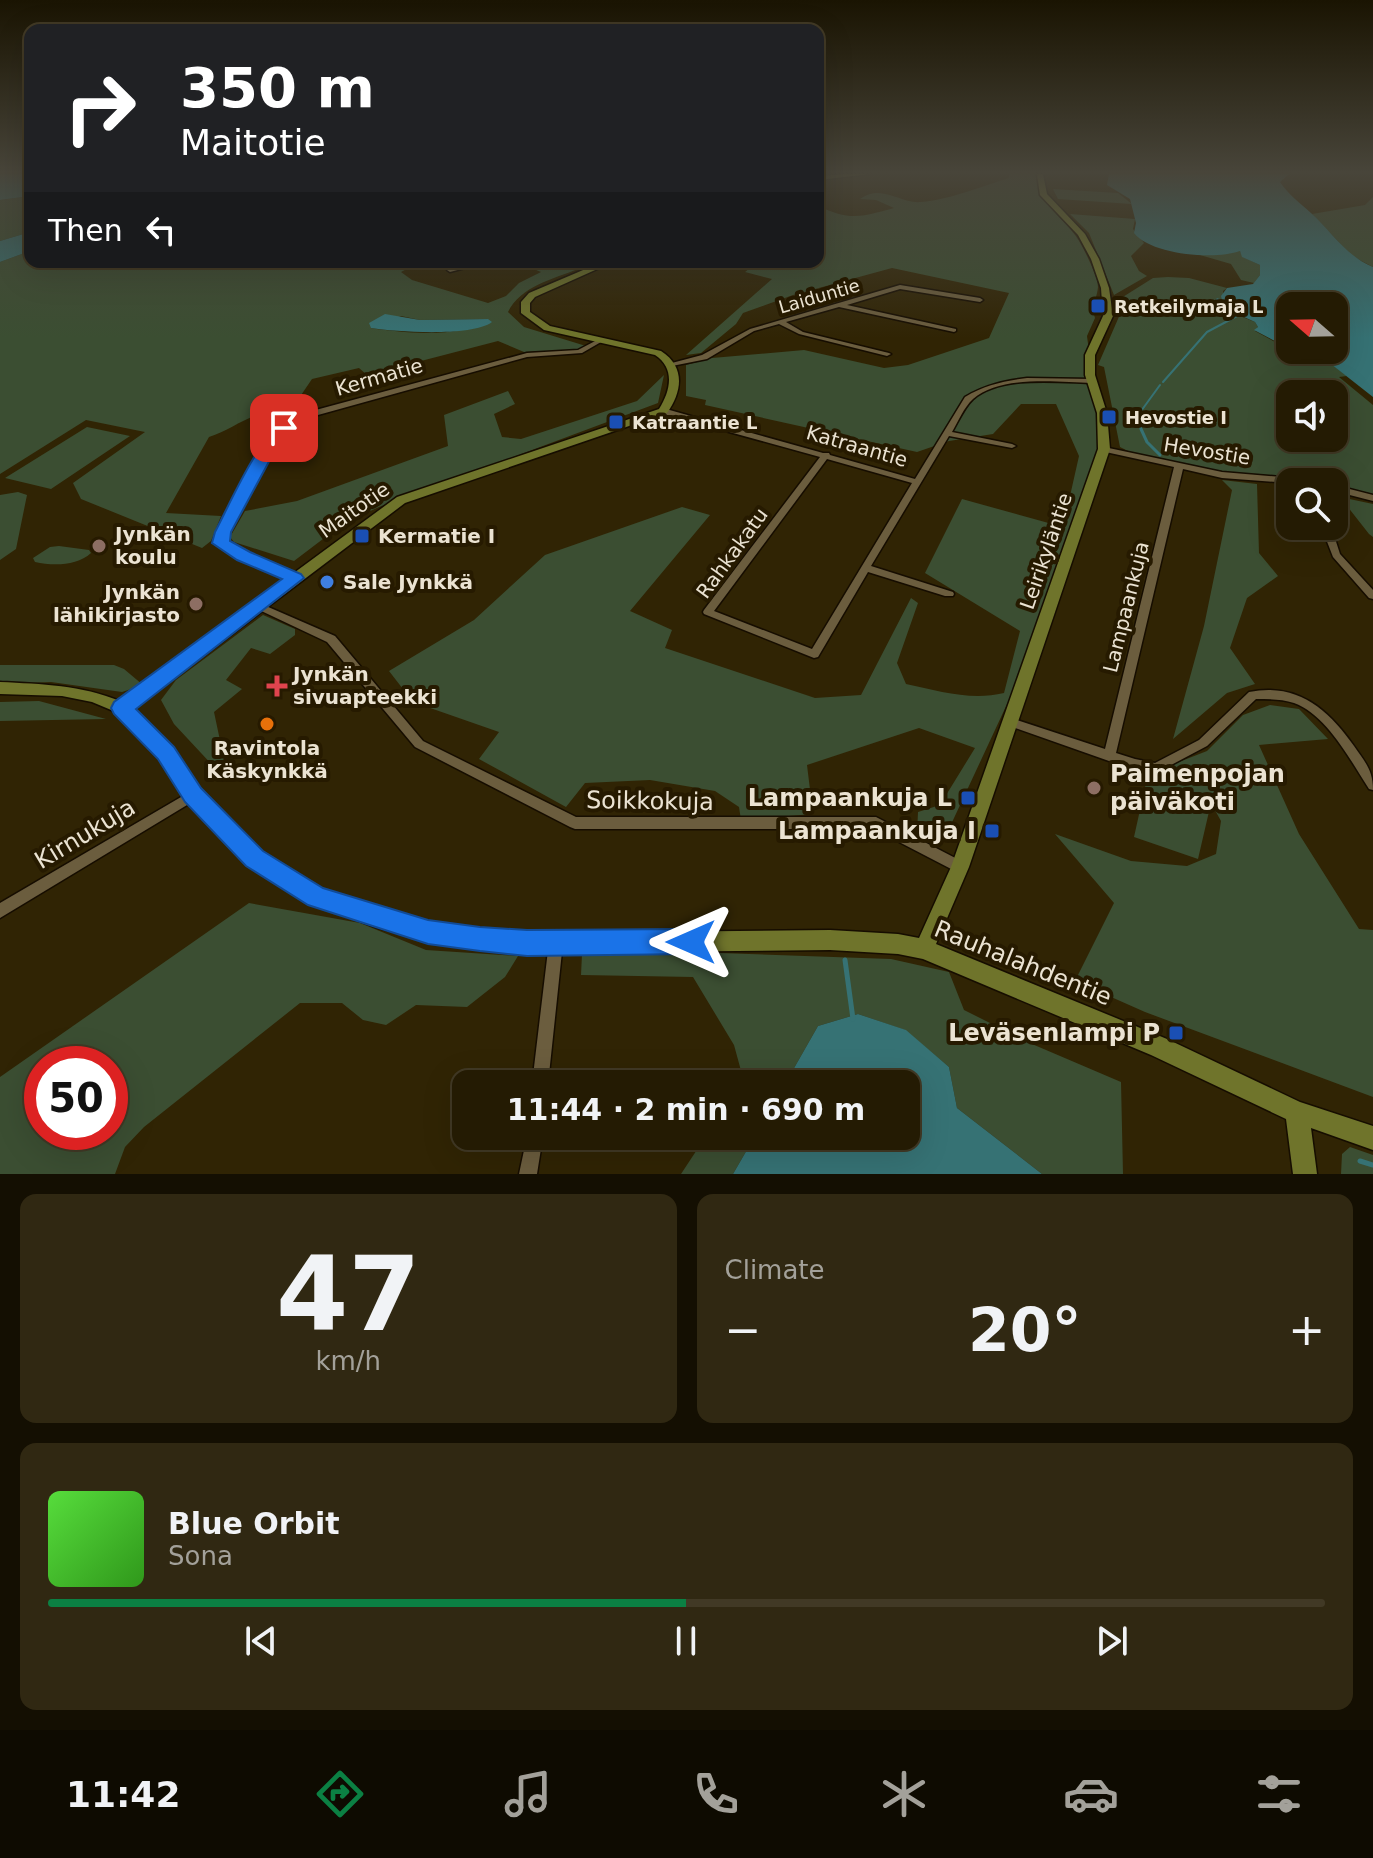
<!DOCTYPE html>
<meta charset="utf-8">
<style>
body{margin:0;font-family:"DejaVu Sans",sans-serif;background:#302812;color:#f1f3f6;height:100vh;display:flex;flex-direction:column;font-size:30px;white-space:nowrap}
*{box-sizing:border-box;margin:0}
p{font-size:26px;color:#a3a19a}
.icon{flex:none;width:44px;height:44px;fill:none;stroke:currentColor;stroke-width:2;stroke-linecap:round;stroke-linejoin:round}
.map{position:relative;height:1174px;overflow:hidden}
.sheet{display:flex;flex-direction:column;gap:20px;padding:20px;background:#140f02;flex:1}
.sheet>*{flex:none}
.guide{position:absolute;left:24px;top:24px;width:800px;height:244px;border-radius:16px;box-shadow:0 8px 32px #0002,0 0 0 2px #413925;background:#202124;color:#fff;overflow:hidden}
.needle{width:52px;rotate:290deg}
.fabs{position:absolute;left:1276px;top:292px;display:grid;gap:16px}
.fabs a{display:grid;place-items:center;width:72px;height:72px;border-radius:16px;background:#241b03;box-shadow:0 8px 32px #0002,0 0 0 2px #413925;font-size:40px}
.speed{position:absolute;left:24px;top:1046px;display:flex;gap:16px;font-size:40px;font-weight:700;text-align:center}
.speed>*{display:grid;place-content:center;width:104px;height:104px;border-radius:50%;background:#241b03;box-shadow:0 8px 32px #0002,0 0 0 2px #413925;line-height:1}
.speed .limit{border:12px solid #d22;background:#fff;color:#111}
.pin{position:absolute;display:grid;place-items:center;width:68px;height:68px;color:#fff;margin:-34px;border-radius:16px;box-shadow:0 4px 12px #0006}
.me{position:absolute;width:88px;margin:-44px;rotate:270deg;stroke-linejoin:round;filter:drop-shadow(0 0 6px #0008)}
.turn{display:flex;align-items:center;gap:28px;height:168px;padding:0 24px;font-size:36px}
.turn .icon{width:104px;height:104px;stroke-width:2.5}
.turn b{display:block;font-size:56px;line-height:68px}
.then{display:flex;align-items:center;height:76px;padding:0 24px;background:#0003;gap:16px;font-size:30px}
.big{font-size:60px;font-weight:700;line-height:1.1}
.sheet .card{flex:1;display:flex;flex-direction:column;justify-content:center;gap:12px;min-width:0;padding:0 28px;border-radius:16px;background:#302812}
.sheet .dial{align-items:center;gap:0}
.dial b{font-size:104px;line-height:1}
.song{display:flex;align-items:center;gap:24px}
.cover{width:96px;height:96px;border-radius:12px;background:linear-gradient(135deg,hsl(110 70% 55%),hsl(110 70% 35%))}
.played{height:8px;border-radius:4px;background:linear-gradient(90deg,#0b8043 50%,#413925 50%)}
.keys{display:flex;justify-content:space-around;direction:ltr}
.heat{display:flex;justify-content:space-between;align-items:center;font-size:44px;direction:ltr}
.sheet .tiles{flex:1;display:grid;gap:20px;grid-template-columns:1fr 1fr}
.card:last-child{grid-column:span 2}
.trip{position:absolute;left:452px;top:1070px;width:468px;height:80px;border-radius:16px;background:#241b03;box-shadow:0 8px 32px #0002,0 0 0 2px #413925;font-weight:700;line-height:80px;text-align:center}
.tabs{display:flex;height:128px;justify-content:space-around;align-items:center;background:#0e0b01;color:#a3a19a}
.tabs .icon{width:56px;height:56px}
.tabs .selected{color:#0b8043}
.tabs b{font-size:36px;color:#f1f3f6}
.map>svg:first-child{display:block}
.green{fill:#3b4e32;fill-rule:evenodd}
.water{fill:#367274}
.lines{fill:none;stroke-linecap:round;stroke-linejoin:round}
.stream-far2{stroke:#367274;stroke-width:2}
.stream-far1{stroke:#367274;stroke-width:3}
.stream{stroke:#367274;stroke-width:5}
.street-casing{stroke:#160d00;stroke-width:3}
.secondary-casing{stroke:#160d00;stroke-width:3}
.street{fill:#6b5d3e;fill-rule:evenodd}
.secondary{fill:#6f742b;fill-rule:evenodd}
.route{fill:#1a73e8;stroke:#114b97;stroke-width:2}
.transit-dot{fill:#1a4fb4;stroke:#261a00;stroke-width:3}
.education-dot{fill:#8d6e63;stroke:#261a00;stroke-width:3}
.shop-dot{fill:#3f7fe0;stroke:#261a00;stroke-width:3}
.health-dot{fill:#e0444e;stroke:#261a00;stroke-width:3}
.food-dot{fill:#e8710a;stroke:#261a00;stroke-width:3}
.labels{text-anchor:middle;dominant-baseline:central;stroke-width:8;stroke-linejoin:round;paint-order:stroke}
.far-street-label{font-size:18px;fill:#ebe3d2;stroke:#261a00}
.far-poi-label{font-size:18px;font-weight:bold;fill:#ebe3d2;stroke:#261a00;text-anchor:start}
.street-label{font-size:20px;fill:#ebe3d2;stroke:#261a00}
.poi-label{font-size:20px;font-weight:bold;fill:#ebe3d2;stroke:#261a00;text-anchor:start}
.near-poi-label{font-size:24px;font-weight:bold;fill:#ebe3d2;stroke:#261a00;text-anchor:end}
.near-street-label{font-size:24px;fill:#ebe3d2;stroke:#261a00}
</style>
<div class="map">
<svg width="1373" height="1174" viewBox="0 0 1373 1174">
<rect width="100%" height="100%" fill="#302404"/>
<path class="green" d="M1009 174H1035C1043 213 1070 218 1085 252 1089 260 1098 278 1098 287 1097 299 1091 305 1095 318L1087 336 1102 449 1022 672 941 846 917 834 918 812 940 805 975 748 919 728 807 765 813 814 741 820 739 807 715 791 650 780 585 783 566 807 479 759 499 732 413 702 389 671 474 620 545 555 682 507 710 515 630 611 672 630 665 648 815 698 861 695 911 598 918 603 897 663 906 684C939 691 971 701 1004 693L1020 631 925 573 962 499 1063 527 1079 456 1056 404H1021L993 434 949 441 917 452 705 405 706 400 686 396V365L712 358 804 350 884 368 908 365 989 338 1009 293 892 268 793 295 743 313 736 324 701 353 686 355 772 279 745 272 758 262H818V206C850 221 861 217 894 208L876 200 860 199C882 183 900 204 921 202 948 200 983 186 1009 178Z
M1053 189 1118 193 1132 204 1058 199Z
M30 196V232L0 241V200Z
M1373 197V267L1352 256 1312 214 1365 205Z
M1070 214 1135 219 1133 229 1144 243 1131 256 1139 271 1147 276 1114 295 1089 233Z
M30 251V262H420L401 272 412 280 488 303 506 296 519 283 541 272 529 267C546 259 561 262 578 269 553 279 521 286 508 312L524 327 586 346 576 350 524 352 498 341 367 375 359 368 312 379 295 404 301 407C288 413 275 408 263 413 244 418 228 431 209 437L166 513 221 516 211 541 202 548 81 499 73 483 145 432 86 420 0 474V262ZM401 316 420 320 488 319C462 339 403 333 371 328Z
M1240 251 1243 257 1260 265V275L1254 283 1241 280 1231 264 1200 255Z
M1168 277 1189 278 1227 288 1223 291V301L1217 307 1255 322 1258 327 1255 331 1290 350 1332 364 1347 376 1339 377 1373 405V494L1334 485V482L1215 471 1130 452 1120 447 1104 367 1098 365 1121 312 1118 300 1153 278ZM1290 394H1334V438H1290Z
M664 375 658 403 379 507 344 523 294 561 234 542 230 537 245 511 297 501 448 446 444 415 508 391 515 404 494 414 502 437 521 439 637 401Z
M87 427 130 436 51 489 5 478Z
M1222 480 1257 484 1259 553 1278 576 1247 598 1230 648 1255 684 1227 693 1173 739 1204 626 1232 490Z
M18 492 27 495 16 549 0 560V495Z
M1340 497 1373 504V537L1369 534Z
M59 546 89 550 91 553C77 566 53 566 35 562L33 558 50 547Z
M263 615 295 629V635L270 654 251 648 226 680 242 689 214 712 225 764 215 768 174 724 161 700 176 680Z
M0 665H114L124 669 143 685 122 692 51 682 0 684Z
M39 701 106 719 0 721V702Z
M1270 705 1299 709 1328 739 1259 745 1299 834 1359 929 1373 930V1097L1145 1012 1075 981 1114 903 1055 834 1131 861 1187 866 1216 854 1221 821 1211 803 1198 859 1134 837 1148 774 1207 751 1243 715Z
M249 903 360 923 426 950 518 956 505 977 467 1007 416 1005 386 1025 363 1020 342 1003H300L144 1127 125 1147 115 1174H0V1077ZM42 1064H110V1132H42Z
M719 953 891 959 949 972 964 1010 1032 1044 1121 1082 1123 1174H1042L957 1108 949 1067 905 1030 858 1014 818 1026 785 1084H739L743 1078 734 1045 693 977 581 975 582 954Z
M706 1136H755L733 1174H681Z
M1350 1147 1373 1155V1174H1341L1342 1154Z"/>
<path class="water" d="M0 174H30V196L0 200Z
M1109 174H1289L1280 182C1289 195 1300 203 1311 213 1332 232 1346 256 1373 267V397L1331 364 1293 350H1334V306H1290V349L1254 330 1258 327 1255 322 1213 303 1217 298 1222 300 1221 296 1227 288 1253 284 1260 275V265L1242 257 1240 251C1215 260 1151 255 1134 233L1136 223 1130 199 1107 185Z
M30 232V251L0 262V241Z
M385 314 420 320 488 319 492 322C472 337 397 332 371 328L369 323Z
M858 1014 906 1030 949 1067 957 1108 1042 1174H733L755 1136H906V1084H785L818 1026Z"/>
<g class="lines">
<path class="stream-far2" d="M1163 382 1207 332 1239 315
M1142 431 1136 418 1160 385"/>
<path class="stream-far1" d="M1141 429 1147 442 1160 455"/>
<path class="stream" d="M845 960 853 1019
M1360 1161 1373 1165"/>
<defs>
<path id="street" d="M477 262H488L450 272 447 270Z
M900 285 980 298 983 300 980 302 900 289 847 305 956 329V331L954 332 839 307 786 322 803 332 889 353 891 354 887 356 799 334 779 324 754 331 707 359 672 366 668 364 702 355 750 329Z
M599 339 601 340V342L582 353 527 357 318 415 287 430 276 442 228 532 226 542 246 554 298 576 300 578 298 580H292L240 558 216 543 218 532 269 439 281 426 312 411 527 353 578 350Z
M1027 378 1092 379 1096 381 1092 383C1057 382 1001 375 973 399 964 407 958 422 952 432L1012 444 1016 446 1012 448 949 436 871 566 953 592 954 594 953 596H945L868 572 818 657 814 658 704 614 703 612 704 610 820 457 660 413V409H666L823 453H829L830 455 915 479 965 397C985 385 1004 381 1027 378ZM827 459 912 483 812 649 714 611Z
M1101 447H1104L1222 472 1305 479 1309 482H1290V483L1222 478 1183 469 1116 753 1135 759 1155 763 1199 740 1249 692C1297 682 1328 709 1354 746 1365 762 1373 770 1373 790L1369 789C1351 761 1326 714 1294 703 1282 699 1268 699 1256 699L1207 746 1156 773 1135 769 1109 761 1007 725 1005 722 1007 719 1011 718 1105 749 1174 467 1101 451Z
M1334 485 1373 495V501L1334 491Z
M1321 526H1331L1340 554 1373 590V599L1369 598 1333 557Z
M259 603 335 636 423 741 576 817H876L965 863 967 867 965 871 960 873 955 871 874 829H575L570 827 415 747 327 642 255 608 254 606Z
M193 790 197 791 199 795 197 799 0 918V903Z
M556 935 561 937 563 942 548 1084H532L549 942 551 937Z
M527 1136H543L537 1174H519Z"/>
<path id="secondary" d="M845 174H870L818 180V176Z
M1037 174H1043L1047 194 1085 234 1099 259 1109 288 1113 316 1095 355V375L1107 413 1110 449 969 867 936 944 1167 1039 1300 1102 1373 1126V1150L1311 1128 1317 1174H1293L1286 1119 1151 1055 923 959 898 954 830 950 527 953 428 941 379 928 310 903 248 865 187 800 160 758 116 712 92 702 62 696 0 694V682C42 684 81 685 120 701L397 497 659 409C671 390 675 368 655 355L544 330 521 313V302L529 293 602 262H613L535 297 530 303V312L550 326 661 351C686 367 682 392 667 413L405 503 133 709 172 748 199 790 262 853 323 890 379 910 428 923 527 933 830 930 898 934 919 938 951 867 1098 449 1097 413 1085 375V355L1103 316 1101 288 1091 259 1078 235 1040 195Z"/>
</defs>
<use href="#street" class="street-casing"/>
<use href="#secondary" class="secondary-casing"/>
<use href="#street" class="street"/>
<use href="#secondary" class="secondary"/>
</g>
<linearGradient id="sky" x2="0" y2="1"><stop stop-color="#1a1402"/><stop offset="0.51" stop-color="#48453a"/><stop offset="1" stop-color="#48453a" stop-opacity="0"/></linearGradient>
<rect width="1373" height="338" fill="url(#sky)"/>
<path class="route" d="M284 424 291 428 279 443 231 532 230 541 250 552 301 574 304 578 136 709 174 747 201 788 263 851 323 888 428 920 480 927 527 930 691 929 700 933 704 942 700 951 691 954 527 956 480 951 428 944 308 905 246 866 185 802 158 759 114 714 111 708 114 702 282 579 237 560 212 543 215 532C228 508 260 433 284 424Z"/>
<g class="transit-dot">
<rect x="1090" y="298" width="16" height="16" rx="4"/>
<rect x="1101" y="409" width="16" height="16" rx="4"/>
<rect x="608" y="414" width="16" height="16" rx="4"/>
<rect x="354" y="528" width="16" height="16" rx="4"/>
<rect x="960" y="790" width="16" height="16" rx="4"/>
<rect x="984" y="823" width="16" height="16" rx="4"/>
<rect x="1168" y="1025" width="16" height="16" rx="4"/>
</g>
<g class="education-dot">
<circle cx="99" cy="546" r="8"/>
<circle cx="196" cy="604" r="8"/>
<circle cx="1094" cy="788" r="8"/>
</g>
<circle class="shop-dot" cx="327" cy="582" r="8"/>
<path class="health-dot" d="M273 674h8v8h8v8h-8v8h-8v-8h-8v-8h8z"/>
<circle class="food-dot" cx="267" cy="724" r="8"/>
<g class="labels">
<g class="far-street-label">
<text transform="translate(819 296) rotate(-16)">Laiduntie</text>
</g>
<g class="far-poi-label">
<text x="1114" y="306">Retkeilymaja L</text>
<text x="1125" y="417">Hevostie I</text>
<text x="632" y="422">Katraantie L</text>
</g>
<g class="street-label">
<text transform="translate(379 377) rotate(-16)">Kermatie</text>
<text transform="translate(857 446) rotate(16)">Katraantie</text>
<text transform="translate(1207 451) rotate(9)">Hevostie</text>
<text transform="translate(354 510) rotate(-35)">Maitotie</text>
<text transform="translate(1046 551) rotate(-71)">Leirikyläntie</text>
<text transform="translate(732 553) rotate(-54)">Rahkakatu</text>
<text transform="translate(1126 607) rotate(-76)">Lampaankuja</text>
</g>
<g class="poi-label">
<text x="115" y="534">Jynkän<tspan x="115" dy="23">koulu</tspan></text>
<text x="378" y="536">Kermatie I</text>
<text x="343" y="582">Sale Jynkkä</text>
<text x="180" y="592" text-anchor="end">Jynkän<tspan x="180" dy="23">lähikirjasto</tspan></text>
<text x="293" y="674">Jynkän<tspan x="293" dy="23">sivuapteekki</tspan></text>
<text x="267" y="748" text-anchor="middle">Ravintola<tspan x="267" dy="23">Käskynkkä</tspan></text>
</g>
<g class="near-poi-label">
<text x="1110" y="774" text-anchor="start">Paimenpojan<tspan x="1110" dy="28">päiväkoti</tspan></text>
<text x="952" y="798">Lampaankuja L</text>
<text x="976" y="831">Lampaankuja I</text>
<text x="1160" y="1033">Leväsenlampi P</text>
</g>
<g class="near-street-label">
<text transform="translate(650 801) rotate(1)">Soikkokuja</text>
<text transform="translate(85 834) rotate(-31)">Kirnukuja</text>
<text transform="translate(1023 963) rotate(22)">Rauhalahdentie</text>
</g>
</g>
</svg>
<div class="fabs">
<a><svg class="needle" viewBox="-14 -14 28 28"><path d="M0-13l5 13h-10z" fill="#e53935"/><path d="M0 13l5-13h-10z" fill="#a3a19a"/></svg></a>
<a><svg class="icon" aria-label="sound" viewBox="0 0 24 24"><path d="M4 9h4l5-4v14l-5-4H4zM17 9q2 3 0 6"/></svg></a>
<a><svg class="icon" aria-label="search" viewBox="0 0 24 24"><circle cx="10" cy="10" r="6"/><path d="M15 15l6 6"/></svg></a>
</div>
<div class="speed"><div class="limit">50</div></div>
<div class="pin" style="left:284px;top:428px;background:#d93025"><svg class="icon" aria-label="arrive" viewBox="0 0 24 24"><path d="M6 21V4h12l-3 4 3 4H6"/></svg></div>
<svg class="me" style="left:691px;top:942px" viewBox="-20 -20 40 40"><path d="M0-17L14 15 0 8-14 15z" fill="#1a73e8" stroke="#fff" stroke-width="4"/></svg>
<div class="trip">11:44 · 2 min · 690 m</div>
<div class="guide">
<div class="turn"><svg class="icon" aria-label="right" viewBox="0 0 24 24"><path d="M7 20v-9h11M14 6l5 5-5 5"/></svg><div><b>350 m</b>Maitotie</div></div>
<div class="then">Then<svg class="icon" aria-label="left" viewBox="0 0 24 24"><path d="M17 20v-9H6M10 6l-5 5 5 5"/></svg></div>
</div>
</div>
<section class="sheet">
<div class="tiles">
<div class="card dial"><b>47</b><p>km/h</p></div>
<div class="card"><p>Climate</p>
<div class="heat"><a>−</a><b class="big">20°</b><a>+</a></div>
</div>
<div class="card">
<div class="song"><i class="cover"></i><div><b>Blue Orbit</b><p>Sona</p></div></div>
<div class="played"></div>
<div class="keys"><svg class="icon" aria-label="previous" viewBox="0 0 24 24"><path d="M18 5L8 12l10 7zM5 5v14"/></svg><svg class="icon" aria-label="pause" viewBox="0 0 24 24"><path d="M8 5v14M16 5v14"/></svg><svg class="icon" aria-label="next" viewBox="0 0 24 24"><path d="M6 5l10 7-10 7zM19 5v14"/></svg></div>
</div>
</div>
</section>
<nav class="tabs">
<b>11:42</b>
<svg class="icon selected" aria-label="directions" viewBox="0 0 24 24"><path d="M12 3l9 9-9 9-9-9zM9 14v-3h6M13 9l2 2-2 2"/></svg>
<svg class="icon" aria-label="music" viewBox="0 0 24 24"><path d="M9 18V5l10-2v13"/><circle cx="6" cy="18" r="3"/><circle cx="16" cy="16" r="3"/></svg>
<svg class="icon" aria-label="phone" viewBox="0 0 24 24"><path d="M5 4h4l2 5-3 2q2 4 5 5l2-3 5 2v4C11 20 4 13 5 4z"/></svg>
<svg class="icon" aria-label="climate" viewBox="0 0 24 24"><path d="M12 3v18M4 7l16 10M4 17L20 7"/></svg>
<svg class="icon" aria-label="car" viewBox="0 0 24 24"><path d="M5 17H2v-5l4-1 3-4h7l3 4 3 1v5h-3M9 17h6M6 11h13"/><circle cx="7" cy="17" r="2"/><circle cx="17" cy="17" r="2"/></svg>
<svg class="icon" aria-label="filters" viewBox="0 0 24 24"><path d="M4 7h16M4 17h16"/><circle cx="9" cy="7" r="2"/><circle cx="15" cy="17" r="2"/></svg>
</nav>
